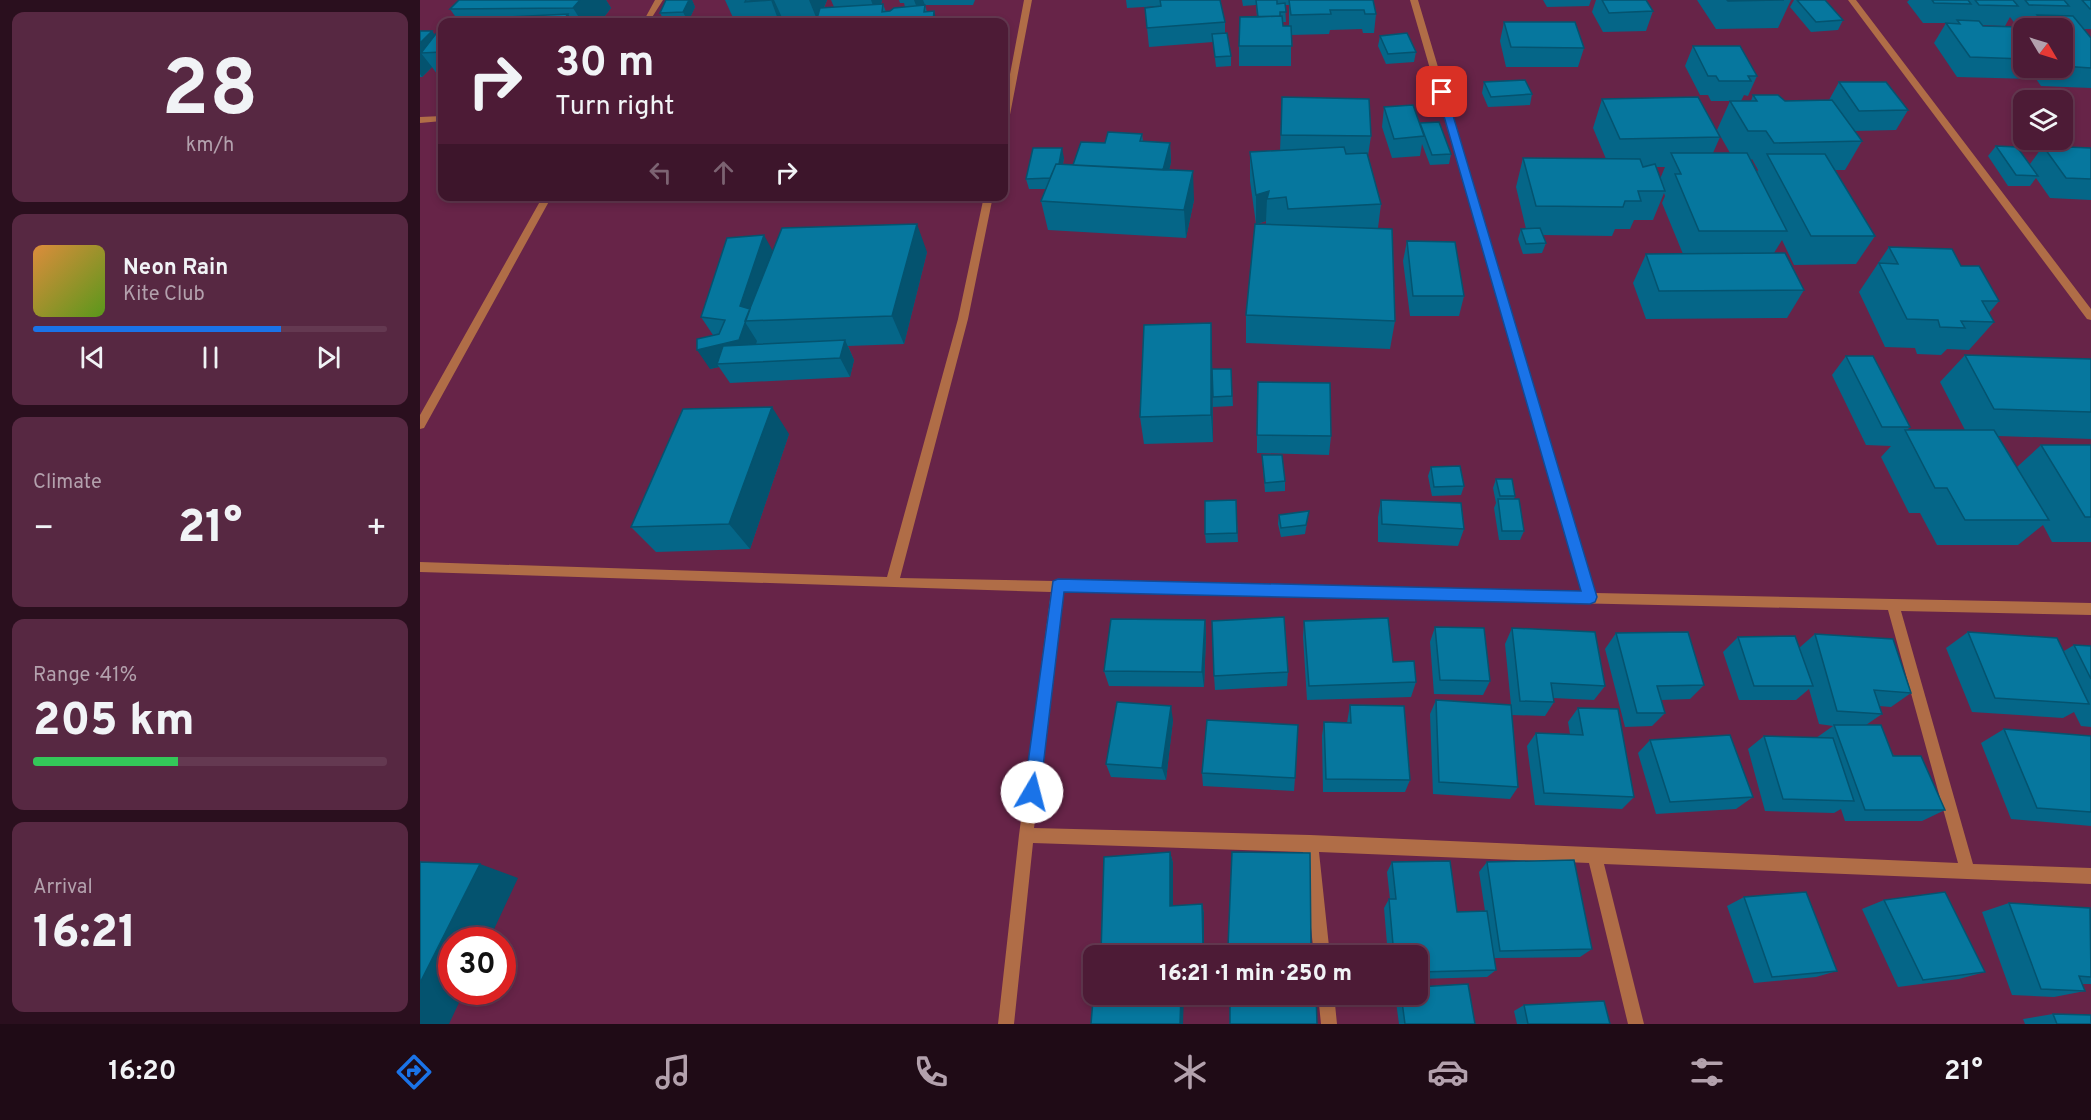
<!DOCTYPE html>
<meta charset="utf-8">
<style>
body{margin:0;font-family:Overpass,sans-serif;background:#572842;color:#f1f3f6;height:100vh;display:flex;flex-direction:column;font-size:22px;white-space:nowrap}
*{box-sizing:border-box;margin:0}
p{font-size:20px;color:#b3a1ad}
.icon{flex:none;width:33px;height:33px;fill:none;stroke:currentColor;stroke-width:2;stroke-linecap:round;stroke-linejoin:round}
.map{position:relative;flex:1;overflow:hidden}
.sheet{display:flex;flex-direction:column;gap:12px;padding:12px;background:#2a0f1e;width:420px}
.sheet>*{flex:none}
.guide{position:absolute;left:18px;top:18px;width:570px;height:183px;border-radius:12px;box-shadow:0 3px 9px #0003,0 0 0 2px #643951;background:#4d1b36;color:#f1f3f6;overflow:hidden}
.needle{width:39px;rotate:128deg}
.buttons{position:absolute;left:1593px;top:18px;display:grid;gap:12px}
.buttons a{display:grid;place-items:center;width:60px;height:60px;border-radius:12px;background:#4d1b36;box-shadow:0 3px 9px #0003,0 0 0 2px #643951;font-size:30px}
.speed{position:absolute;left:18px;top:927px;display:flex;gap:12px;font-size:30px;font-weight:700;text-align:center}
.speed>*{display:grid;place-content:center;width:78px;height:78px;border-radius:50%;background:#4d1b36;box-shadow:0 3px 9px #0003,0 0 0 2px #643951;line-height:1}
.speed .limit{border:9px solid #d22;background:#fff;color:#111}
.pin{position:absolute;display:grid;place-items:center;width:51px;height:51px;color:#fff;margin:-26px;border-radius:12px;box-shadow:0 3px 9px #0006}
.me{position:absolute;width:66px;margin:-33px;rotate:8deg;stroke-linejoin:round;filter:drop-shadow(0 0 4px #0008)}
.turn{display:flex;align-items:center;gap:21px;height:126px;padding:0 18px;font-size:27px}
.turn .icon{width:78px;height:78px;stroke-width:2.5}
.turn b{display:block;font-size:42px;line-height:51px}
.lanes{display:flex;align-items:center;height:57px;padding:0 18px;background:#0003;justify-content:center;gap:30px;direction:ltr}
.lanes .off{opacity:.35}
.big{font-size:45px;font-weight:800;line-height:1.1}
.sheet .card{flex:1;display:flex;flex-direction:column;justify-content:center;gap:9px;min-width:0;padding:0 21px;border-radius:12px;background:#572842}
.sheet .dial{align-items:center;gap:0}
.dial b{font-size:78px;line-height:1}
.song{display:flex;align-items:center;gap:18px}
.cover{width:72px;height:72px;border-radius:9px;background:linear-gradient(135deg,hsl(30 70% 55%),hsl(90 70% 35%))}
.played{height:6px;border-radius:3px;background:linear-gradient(90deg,#1a73e8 70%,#643951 70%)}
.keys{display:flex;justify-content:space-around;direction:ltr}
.heat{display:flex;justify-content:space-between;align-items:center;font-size:33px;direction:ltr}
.charge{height:9px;border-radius:4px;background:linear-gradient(90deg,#34c759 41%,#643951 0)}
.trip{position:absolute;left:663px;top:945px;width:345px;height:60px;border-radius:12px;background:#4d1b36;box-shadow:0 3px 9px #0003,0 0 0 2px #643951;font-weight:800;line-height:60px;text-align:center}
.menu{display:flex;height:96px;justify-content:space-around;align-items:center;background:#1f0b16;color:#b3a1ad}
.menu .icon{width:42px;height:42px}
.menu .on{color:#1a73e8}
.menu b{font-size:27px;color:#f1f3f6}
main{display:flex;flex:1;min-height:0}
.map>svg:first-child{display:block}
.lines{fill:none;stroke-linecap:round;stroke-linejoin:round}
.street{fill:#b06d47;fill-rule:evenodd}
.wall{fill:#056688;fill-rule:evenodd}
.shaded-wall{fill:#04536f}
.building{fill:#06779e;stroke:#04536f;stroke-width:1.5}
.route{fill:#1a73e8;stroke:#114b97;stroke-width:1.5}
</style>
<main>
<section class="sheet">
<div class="card dial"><b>28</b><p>km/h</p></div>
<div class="card">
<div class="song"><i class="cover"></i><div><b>Neon Rain</b><p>Kite Club</p></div></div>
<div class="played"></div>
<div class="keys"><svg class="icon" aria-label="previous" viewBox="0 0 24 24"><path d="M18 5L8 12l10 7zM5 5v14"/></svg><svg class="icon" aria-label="pause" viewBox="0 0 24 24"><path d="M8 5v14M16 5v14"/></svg><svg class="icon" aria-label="next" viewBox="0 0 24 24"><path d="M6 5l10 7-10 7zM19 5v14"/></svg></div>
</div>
<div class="card"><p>Climate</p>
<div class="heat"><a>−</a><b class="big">21°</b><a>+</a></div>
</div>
<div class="card"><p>Range · 41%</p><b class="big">205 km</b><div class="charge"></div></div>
<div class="card"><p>Arrival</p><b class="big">16:21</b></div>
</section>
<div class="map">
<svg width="1671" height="1024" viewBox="0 0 1671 1024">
<rect width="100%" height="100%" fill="#672448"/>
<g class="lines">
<path class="street" d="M235 0H243L229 22H223Z
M604 0H612L588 125 584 128V106Z
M990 0H998L1175 593 1671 603V615L1481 611 1553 864 1671 868V884L1184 864 1224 1024H1208L1169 863 899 852 910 956H894L883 852 613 843 594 1024H578L599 835 631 592 0 572V562L467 577 538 319 564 196H573L548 319 480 578 634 581 638 580 643 581 1162 592ZM643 592 1468 610 1538 863 890 835 614 828Z
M1428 0H1436L1671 309V320L1667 319Z
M22 116V121L0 123V117Z
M123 196H132L4 428 0 429V415Z
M898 994H914L917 1024H901Z"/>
</g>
<path class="wall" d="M39 0H186L191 8 181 21 186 22H25L37 19 30 9Z
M246 0H272L275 7 268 22H245L240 13Z
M305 0H407L404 8 414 7 411 0H462L461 4H463L466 12 470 11 485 7 484 3H480L479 0H555L553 5H505L507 12 517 22H315Z
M706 0H800L805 22V33L811 56V66L796 67 793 42 729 47 725 8 740 6 707 8Z
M822 0H953L956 14 954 33H943L942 29 910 30 909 34 871 35V66H819V46L837 17 836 5 823 6ZM865 5H869V26H863L862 22H866Z
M1123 0H1171L1169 6 1127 7Z
M1176 0H1226L1233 11 1226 31 1183 32 1172 12Z
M1275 0H1371L1358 28 1296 29 1277 0Z
M1374 0H1405L1423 20 1418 30 1391 32 1370 7Z
M1489 0H1671V29H1663L1671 38V88L1621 86 1614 76 1612 79 1537 77 1514 43 1526 23H1535H1503L1487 2ZM1590 17 1596 25H1610L1609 27H1606L1604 28H1642V68H1604V30L1563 26V25L1585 26Z
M1084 22 1164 48 1158 67H1086L1080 41Z
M22 26V81L12 67 2 77H0V31H12L15 35Z
M960 36 996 52 994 62 966 64 958 46Z
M1273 46 1337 76 1328 96 1324 95 1321 101H1291L1288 95H1280L1265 66Z
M1064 82 1112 94 1110 105 1068 107 1062 93Z
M1419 82 1488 110 1476 130 1434 131 1442 141 1425 170H1415L1455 236 1436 264 1374 265 1362 240 1354 253 1384 290 1367 318 1226 319 1213 283 1226 254H1263L1242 203 1245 196 1244 193 1233 220H1214L1210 229H1195L1192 236 1123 235 1126 243 1122 253 1103 254 1098 239 1101 229H1106L1096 187 1103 158 1186 159 1173 128 1182 99 1300 137 1293 153H1310L1297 130 1310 101H1331L1333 95 1365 101 1409 100ZM1332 159 1338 170 1337 172 1331 160ZM1235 167H1245L1240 179Z
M862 97 951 136 948 156 961 204 958 228 975 321 970 349 826 343V315L836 224 830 181V152L860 151ZM846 221V224H837Z
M964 107 1000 125 1031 154 1029 164 1010 165 1002 144 1000 156 972 158 962 127Z
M722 134 723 141 750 143 751 162 749 170 774 200 766 238 628 230 621 201 626 189H609L606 179 644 158 643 164 653 165 685 143Z
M1576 146 1610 164 1623 146 1671 148V200L1630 198 1616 178 1610 186H1588L1568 156Z
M987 241 1044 296 1039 316H990L983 261Z
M1469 247 1541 266 1579 301 1569 313 1574 322 1549 350 1527 349 1521 355 1497 354 1495 348 1465 347 1439 292Z
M353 251 507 252 484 344 428 346 434 360 430 377 310 383 299 367 290 369 293 335 281 317Z
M791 323 792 351 793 442 724 444 720 417Z
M1545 355 1671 359V439L1578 436 1597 467 1621 445H1671V542H1632L1623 525 1598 545H1517L1500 513H1489L1461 457 1471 446 1446 445 1412 375 1426 356 1490 427 1487 430H1545L1520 382Z
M811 369 813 406 793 407V397Z
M369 434 330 549 236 552 211 527Z
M837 435 911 436 909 455 837 453Z
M842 455 865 481V491L845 492Z
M1011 467 1044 486 1041 495 1012 496 1008 476Z
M1076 479 1095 496 1094 499 1104 531 1100 540H1079L1074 508 1076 503 1073 488Z
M816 500 818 542 786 543 785 534Z
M961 500 1044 529 1038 546 958 542V517Z
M889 511 885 534 861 537 858 524 859 515Z
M785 620 786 636 784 687 689 686 684 671Z
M884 621 973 662 996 682 991 697 887 700 883 637Z
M1015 627 1070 681 1063 695 1014 694 1010 642Z
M1092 628 1185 686 1174 700 1133 698 1134 702 1125 716 1092 715 1098 787 1090 799 1013 794 1010 714 1016 700 1091 705 1085 644Z
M1548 632 1644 651 1654 645 1671 646V727L1661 726 1654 712 1643 718 1552 712 1526 648Z
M1196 633 1284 685 1270 699 1241 700 1245 713 1232 726 1205 727 1185 649Z
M1395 634 1491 693 1471 707 1459 706 1462 714 1446 725 1525 810 1502 821H1425L1421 809 1414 813 1345 811 1328 749 1344 736 1396 738 1413 726 1399 724 1389 689 1376 700H1319L1303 652 1318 637 1379 648Z
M868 672 867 686 795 690 794 676Z
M930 705 990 780 985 792H903L902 736 904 722 927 723Z
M1158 708 1214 797 1202 809 1115 805 1107 746 1116 733 1150 734 1148 722Z
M753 720 746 780 691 777 686 764Z
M1584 729 1671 736V826L1591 819 1561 743Z
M1230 740 1333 797 1316 809 1236 814 1218 753Z
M782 773 875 778 874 791 783 786Z
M750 852 753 863V906L782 904 784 913V953L751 956H683L681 953Z
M972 862 1037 912 1065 911 1059 872 1067 862 1172 949 1160 957 1074 958 1076 970 1067 977 998 979V956H968L964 908 969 899H970L967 872Z
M1324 897 1417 971 1396 977 1334 983 1307 906Z
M1464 900 1565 972 1539 979 1478 987 1442 909Z
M1589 903 1671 910V984H1662L1665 991 1634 997 1592 995 1562 912Z
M808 947 891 949 889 956 809 955Z
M975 994H998L1055 1024H979Z
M1104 1005 1190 1024H1097L1094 1011Z
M1633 1014 1671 1024H1605L1603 1019Z"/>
<path class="shaded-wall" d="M160 0H186L191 8 180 22H162L153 8Z
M269 0H272L275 7 268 22 263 12Z
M351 0H354L364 22H359Z
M389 0H407L398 22Z
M451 0H462L457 17Z
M494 0H503L505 5 497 8Z
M514 11 517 22H513Z
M148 14 153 22H142Z
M12 31 22 45 1 53 12 67 2 77 0 74V43Z
M750 143 751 162 744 193 742 173Z
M642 148 644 158 638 188 636 178Z
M773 171 774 200 766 238 764 210Z
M849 191 847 199 846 221 836 224V195Z
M497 224 507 252 484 344 472 316Z
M344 235 355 255 327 317 320 306Z
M325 322 337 341 331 360 297 364 299 367 290 369 277 350Z
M791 323 792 351 793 442 791 415Z
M425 340 434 360 430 377 420 358Z
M352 407 369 434 330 549 309 524Z
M785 620 786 636 784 687 782 672Z
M751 706 753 720 746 780 742 768Z
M750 852 753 863V915L750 906Z
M60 864 98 878 69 940H32V992H44L29 1024H0V983Z
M782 904 784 913V953L783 946Z
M761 994H764L763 1024H760Z"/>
<path class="building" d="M39 0H160L153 8 30 9Z
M246 0H269L263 12 240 13Z
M326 0H351L325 2Z
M740 0H800L805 22 727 28 725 8 741 6Z
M836 0H857V4L865 3 866 12H860V16L838 17Z
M869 0H953L956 14H945L944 10H910L911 14 871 15Z
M1182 0H1226L1233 11 1189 13Z
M1307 0H1364L1308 1Z
M1377 0H1405L1423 20 1396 22Z
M1512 0H1548L1551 4 1514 3Z
M1555 0H1593L1598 6 1559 5Z
M1605 0H1644L1649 6 1609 5Z
M1662 0H1671V9H1670Z
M463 4 462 12 470 11 474 8 505 5 504 12 514 11 513 22H396L400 8Z
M148 14 142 22H25L28 20Z
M1617 15 1653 16 1671 38V68L1642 66V28H1607L1606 27 1626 28Z
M862 16 863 26H871L872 46H819L820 17Z
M1537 20 1559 21 1563 26 1600 27 1604 31V59L1550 57 1526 23 1540 24Z
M185 21 184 22H159Z
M1084 22H1155L1164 48 1091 47Z
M22 26V52L1 53Z
M0 31H12L0 43Z
M807 33 811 56 795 57 792 34Z
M987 33 996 52 968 54 960 36Z
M1273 46H1320L1337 76H1328L1331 81H1299L1296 76H1288Z
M1105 80 1112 94 1071 97 1064 82Z
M1419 82H1466L1488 110 1439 111Z
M1333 95H1358L1365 101 1412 100 1442 141 1354 143 1346 131H1328L1310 101H1337Z
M862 97 949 99 951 136 861 135Z
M1278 97 1300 137 1200 139 1182 99Z
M993 105 1004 136 974 139 964 107Z
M1019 122 1031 154 1012 155 1000 123Z
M688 132 722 134 720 141 750 143 743 170 653 165 661 142 685 143Z
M1576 146 1597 147 1618 176 1596 175Z
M1623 146 1671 148V179L1646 178Z
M924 147 926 154 947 153 961 204 868 209 866 197 847 199 849 191 836 195 830 152Z
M613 148H642L639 164H636L630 178 606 179Z
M1251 153H1327L1367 231H1279L1255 174H1261Z
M1347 154H1405L1455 236H1391Z
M1103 158 1220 159 1223 167 1235 164 1245 191H1218L1221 201H1205L1203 207 1116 206Z
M636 164 773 171 764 210 621 201Z
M497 224 472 316 325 321 362 228Z
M835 224 972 229 975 321 826 315Z
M1120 228 1126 243 1106 244 1101 229Z
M344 235 320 306 330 309 319 340 277 350V339L299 334 305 320 281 317 307 238Z
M987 241 1035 242 1044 296H993Z
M1469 247 1532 249 1541 266H1559L1579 301H1562L1574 322 1541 321 1545 328 1520 327 1518 320 1487 319 1459 263 1478 264Z
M1365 253 1384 290 1239 291 1226 254Z
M791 323V415L720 417 724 325Z
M425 340 420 358 297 364 303 346Z
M1545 355 1671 359V412L1574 409Z
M1426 356H1453L1490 427H1462Z
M792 369H811L812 396 793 397Z
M838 382 910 383 911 436 837 435Z
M352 407 309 524 211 527 263 409Z
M1485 430H1574L1629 520H1545L1527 488H1515Z
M1621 445H1671V517H1665Z
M842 455H862L865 481 845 483Z
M1040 466 1044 486 1014 487 1011 467Z
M1076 479H1092L1095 496H1080Z
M1078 499H1099L1104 531H1082Z
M816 500 817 533 785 534V501Z
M961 500 1041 503 1044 529 962 524Z
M889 511 886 525 861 528 859 515Z
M864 617 868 672 794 676 792 621Z
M968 618 973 662 994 661 996 682 889 686 884 621Z
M691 619 785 620 782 672 684 671Z
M1015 627 1064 628 1070 681 1020 680Z
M1092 628 1175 632 1185 686 1131 683 1134 702 1100 701Z
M1268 632 1284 685 1237 686 1245 713H1217L1196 633Z
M1548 632 1637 638 1669 704 1575 698Z
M1395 634 1473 639 1491 693 1454 690 1462 714 1417 711Z
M1375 636 1393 686H1334L1318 637Z
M1654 645 1671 646V679Z
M1016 700 1091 705 1098 787 1019 782Z
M697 702 751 706 742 768 686 764Z
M930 705 984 706 990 780 906 779 904 722 931 723Z
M1158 708 1198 709 1214 797 1124 793 1116 733 1163 735Z
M787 720 878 725 875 778 782 773Z
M1414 725H1461L1473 756H1501L1525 810H1445Z
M1584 729 1671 736V812L1617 808Z
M1310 735 1333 797 1250 802 1230 740Z
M1344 736 1413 738 1434 801 1363 799Z
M750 852V906L782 904 783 946 681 953 684 857Z
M812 852 890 853 891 949 808 947Z
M1154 860 1172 949 1080 951 1067 862Z
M1030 861 1037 912 1067 911 1076 970 998 972V956H974L969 899H976L972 862Z
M0 862 60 864 0 983Z
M1386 892 1417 971 1352 977 1324 897Z
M1525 892 1565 972 1503 980 1464 900Z
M1589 903 1670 908 1671 977 1659 976 1665 991 1621 989Z
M1048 984 1055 1024H985L981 994H998V987Z
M674 988V994H761L760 1024H671Z
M810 994H896L897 1024H810Z
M1184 1001 1190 1024H1108L1104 1005Z
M1633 1014 1671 1015V1024H1637Z"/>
<path class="route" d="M1018 90 1026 92 1177 597 1175 602 1170 604 644 592 620 792 618 798 612 801 606 798 604 792 633 581 638 579 1161 591 1017 92Z"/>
</svg>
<div class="buttons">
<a><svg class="needle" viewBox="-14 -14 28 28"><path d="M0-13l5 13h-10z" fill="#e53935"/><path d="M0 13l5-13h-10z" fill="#b3a1ad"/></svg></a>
<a><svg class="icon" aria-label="layers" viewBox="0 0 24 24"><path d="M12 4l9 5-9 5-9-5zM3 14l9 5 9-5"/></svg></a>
</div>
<div class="speed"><div class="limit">30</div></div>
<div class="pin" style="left:1022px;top:92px;background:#d93025"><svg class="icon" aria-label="arrive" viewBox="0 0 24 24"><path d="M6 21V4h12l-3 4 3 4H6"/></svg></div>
<svg class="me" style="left:612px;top:792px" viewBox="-20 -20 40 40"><circle r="19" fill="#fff"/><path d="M0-13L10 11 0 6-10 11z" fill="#1a73e8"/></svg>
<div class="trip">16:21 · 1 min · 250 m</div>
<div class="guide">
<div class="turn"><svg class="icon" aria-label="right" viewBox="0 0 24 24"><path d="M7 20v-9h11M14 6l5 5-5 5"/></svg><div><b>30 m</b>Turn right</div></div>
<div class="lanes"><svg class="icon off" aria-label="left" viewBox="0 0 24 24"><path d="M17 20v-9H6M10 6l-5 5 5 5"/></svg><svg class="icon off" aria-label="ahead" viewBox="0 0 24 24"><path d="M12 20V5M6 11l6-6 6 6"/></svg><svg class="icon" aria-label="right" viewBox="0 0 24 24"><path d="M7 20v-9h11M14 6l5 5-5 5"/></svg></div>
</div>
</div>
</main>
<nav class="menu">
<b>16:20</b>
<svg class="icon on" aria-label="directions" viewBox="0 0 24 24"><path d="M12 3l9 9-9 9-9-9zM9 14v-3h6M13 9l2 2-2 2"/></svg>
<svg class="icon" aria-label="music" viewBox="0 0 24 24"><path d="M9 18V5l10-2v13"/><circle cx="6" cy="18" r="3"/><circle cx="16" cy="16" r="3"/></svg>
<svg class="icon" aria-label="phone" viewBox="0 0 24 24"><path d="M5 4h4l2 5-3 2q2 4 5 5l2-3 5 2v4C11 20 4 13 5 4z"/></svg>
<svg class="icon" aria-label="climate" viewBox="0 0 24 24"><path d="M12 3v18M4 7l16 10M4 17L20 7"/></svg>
<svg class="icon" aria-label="car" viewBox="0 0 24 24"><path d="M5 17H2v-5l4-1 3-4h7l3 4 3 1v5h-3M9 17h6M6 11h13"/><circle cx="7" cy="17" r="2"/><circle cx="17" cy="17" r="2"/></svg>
<svg class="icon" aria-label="filters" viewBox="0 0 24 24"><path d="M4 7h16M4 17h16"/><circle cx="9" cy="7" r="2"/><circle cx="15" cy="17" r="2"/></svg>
<b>21°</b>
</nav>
